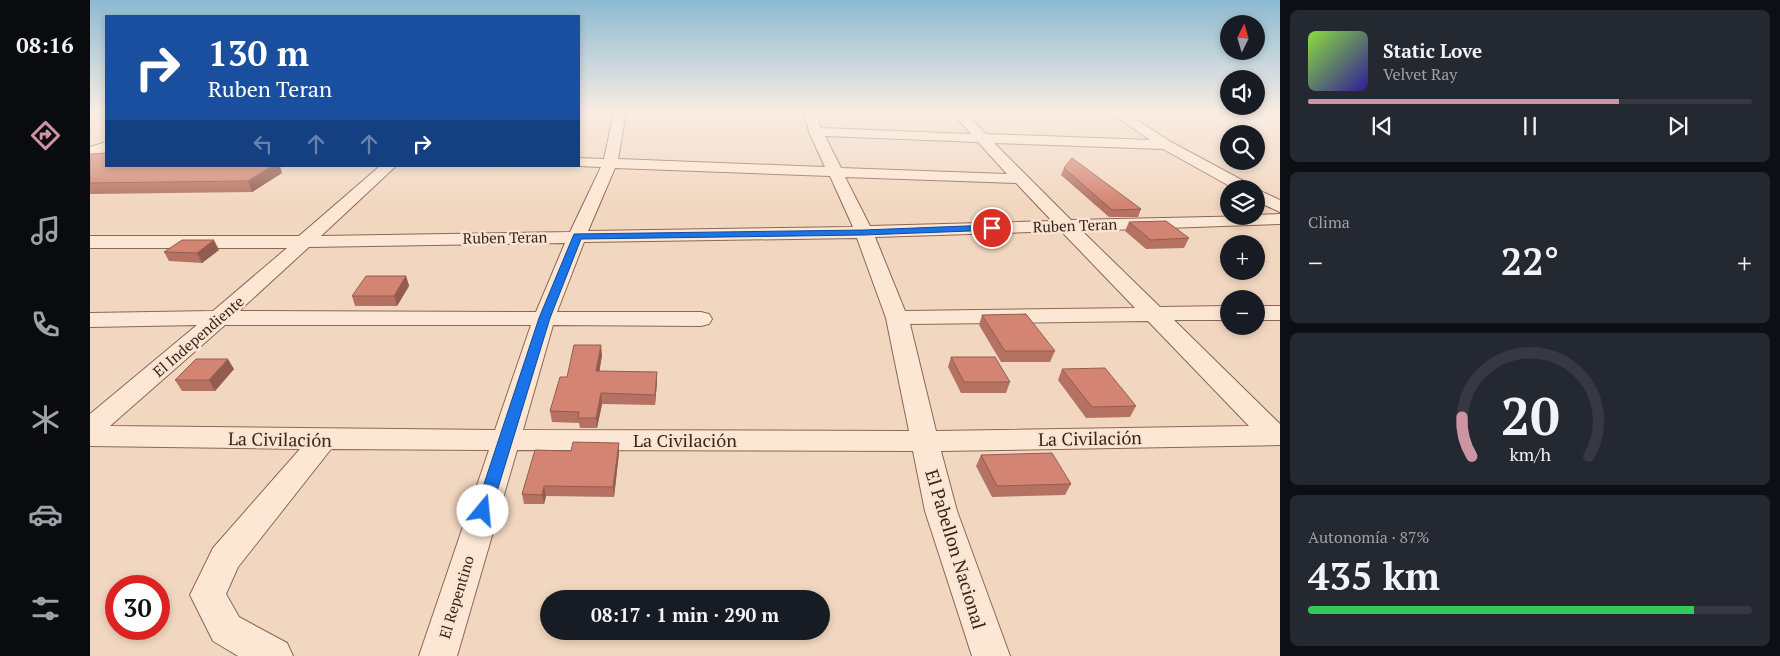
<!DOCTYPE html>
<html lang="es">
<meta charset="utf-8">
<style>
body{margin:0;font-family:"PT Serif",serif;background:#242831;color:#f1f3f6;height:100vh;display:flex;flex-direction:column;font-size:19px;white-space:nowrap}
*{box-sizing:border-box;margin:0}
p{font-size:16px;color:#9ea1a6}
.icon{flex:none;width:28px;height:28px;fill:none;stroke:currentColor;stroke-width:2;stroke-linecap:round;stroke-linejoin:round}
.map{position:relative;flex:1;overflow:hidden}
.details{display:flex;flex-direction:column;gap:10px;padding:10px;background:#0d0f14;width:500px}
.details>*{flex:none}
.top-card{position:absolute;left:15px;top:15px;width:475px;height:152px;border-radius:0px;box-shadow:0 2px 8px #0003;background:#1a4fa0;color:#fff;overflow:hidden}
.needle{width:32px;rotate:5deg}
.controls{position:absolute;left:1130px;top:15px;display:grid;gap:10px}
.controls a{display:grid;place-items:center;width:45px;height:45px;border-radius:50%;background:#171b24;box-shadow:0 2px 8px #0003;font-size:25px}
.speed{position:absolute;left:15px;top:575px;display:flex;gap:10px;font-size:25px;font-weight:700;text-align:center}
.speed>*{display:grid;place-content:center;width:65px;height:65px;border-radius:50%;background:#171b24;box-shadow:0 2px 8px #0003;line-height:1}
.speed .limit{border:8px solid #d22;background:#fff;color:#111}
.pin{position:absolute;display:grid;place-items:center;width:42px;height:42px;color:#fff;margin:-21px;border:2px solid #fff;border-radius:50%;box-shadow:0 1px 5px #0007}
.me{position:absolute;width:55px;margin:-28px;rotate:17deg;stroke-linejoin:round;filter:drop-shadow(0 0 4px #0008)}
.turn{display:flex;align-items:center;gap:18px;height:105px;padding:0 20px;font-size:22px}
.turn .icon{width:65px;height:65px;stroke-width:2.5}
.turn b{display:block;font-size:35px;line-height:42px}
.lanes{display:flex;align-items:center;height:48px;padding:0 20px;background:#0003;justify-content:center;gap:25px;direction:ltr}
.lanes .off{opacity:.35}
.big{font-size:38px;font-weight:700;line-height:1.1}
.details .tile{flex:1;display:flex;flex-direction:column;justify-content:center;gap:8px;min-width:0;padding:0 18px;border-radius:8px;background:#242831}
.details .dial{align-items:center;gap:0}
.dial svg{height:130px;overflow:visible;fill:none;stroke:#363941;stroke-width:7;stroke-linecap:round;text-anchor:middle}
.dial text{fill:#f1f3f6;stroke:none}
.song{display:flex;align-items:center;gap:15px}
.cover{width:60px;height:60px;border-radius:8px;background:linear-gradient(135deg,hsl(90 70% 55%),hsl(250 70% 35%))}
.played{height:5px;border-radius:2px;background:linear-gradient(90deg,#cd94a4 70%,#363941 70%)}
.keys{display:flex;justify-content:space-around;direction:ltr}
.heat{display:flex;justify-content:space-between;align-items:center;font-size:28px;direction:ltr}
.charge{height:8px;border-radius:4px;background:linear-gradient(90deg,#34c759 87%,#363941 0)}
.trip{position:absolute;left:450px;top:590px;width:290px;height:50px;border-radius:25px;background:#171b24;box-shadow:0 2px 8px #0003;font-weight:700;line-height:50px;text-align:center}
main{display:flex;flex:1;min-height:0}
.menu{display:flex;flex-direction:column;width:90px;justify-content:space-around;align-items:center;background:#090b0e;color:#9ea1a6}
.menu .icon{width:35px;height:35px}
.menu .selected{color:#cd94a4}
.menu b{font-size:22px;color:#f1f3f6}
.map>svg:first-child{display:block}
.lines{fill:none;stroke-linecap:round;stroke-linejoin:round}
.minor-casing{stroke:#8d6656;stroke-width:2}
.secondary-casing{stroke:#6e4839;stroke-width:1}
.minor{fill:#fce7d4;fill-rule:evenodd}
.secondary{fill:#fce7d4;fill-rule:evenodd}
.wall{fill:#b57262}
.shaded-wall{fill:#945c50}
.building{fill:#d38472;stroke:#945c50}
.route{fill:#1a73e8;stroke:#114b97}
.labels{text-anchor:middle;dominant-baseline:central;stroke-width:5;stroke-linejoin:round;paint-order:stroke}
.street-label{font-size:15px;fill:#3b241c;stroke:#f8e4d0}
.near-street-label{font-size:18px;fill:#3b241c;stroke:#f8e4d0}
</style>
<main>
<nav class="menu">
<b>08:16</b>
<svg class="icon selected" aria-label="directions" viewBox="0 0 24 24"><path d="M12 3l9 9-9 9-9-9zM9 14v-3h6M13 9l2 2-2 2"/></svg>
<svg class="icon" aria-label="music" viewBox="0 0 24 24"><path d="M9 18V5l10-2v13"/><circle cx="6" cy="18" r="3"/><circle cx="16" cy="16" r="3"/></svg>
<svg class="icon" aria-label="phone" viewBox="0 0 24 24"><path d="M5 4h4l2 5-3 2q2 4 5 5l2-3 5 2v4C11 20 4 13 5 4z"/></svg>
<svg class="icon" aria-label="climate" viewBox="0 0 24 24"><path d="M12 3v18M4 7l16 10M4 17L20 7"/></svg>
<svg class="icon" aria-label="car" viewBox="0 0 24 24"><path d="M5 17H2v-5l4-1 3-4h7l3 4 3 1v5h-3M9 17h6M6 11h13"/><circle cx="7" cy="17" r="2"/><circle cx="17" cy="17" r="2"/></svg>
<svg class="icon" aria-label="filters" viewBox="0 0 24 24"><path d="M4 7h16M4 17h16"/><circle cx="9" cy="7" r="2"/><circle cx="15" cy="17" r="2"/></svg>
</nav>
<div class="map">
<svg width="1190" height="656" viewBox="0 0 1190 656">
<rect width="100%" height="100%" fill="#f2d7c0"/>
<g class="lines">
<defs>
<path id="minor" d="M524 112H536L528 159 735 167 719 132 714 112H726L731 128 881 134 862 112H875L896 134 1060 140 1020 112H1035L1081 142 1163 186 1165 189H1145L1073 149 904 143 981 220 1166 216V215L1190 214V224L992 231 1070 307 1139 306V320H1084L1190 424V445L851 451 867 511 920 656H882L835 511 823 451 427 450 367 656H329L399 450 241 449 148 567 136 594 149 617 197 643 203 656H148L123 641 100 595 123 548 210 449 0 446V414L107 325 0 327V313L123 311 197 248H0V236H209L290 166H306L231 236 480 232 511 167 488 166 489 158 514 159ZM735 136 888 142 917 174 751 168ZM525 168 740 176 763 227 498 231ZM755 177 926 183 962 221 780 226ZM971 231 1045 308 815 311 785 237ZM767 238 796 318 819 431 433 430 463 325 611 326 619 324 622 319 619 314 611 312H467L494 242ZM475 243 446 312 149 311 219 247ZM1058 321 1159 426 846 431 820 324ZM135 325H441L405 430 20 426Z
M1176 112H1190V117L1178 115Z
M1166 189 1190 200V212L1166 201Z
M1166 306H1190V320H1166Z"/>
<path id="secondary" d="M16 142V153L0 158V147Z"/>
</defs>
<use href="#minor" class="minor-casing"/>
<use href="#secondary" class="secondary-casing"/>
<use href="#minor" class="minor"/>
<use href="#secondary" class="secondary"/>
</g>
<path class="wall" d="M0 154 16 166 192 173 162 192 0 194Z
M974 168 1051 209 1048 217H1019L971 175Z
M1039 222 1099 238 1094 248 1056 249 1035 231Z
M129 250 112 263 79 261 74 252Z
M316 276 319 286 307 306H265L262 296Z
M892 315 965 351 960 362H911L889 325Z
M512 355 509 371 567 372V382L565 405 512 404 507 428H490L489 423 462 422 460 411Z
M861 357 920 382 916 393H871L858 367Z
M144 369 125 391H92L85 380Z
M972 369 1046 406 1040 417 996 418 968 380Z
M529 443V453L524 497 456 496 454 504H434L432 494 481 451Z
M891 455 981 484 975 495 902 497 886 466Z"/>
<path class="shaded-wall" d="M182 166H190L192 173 162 192 158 181Z
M124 240 129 250 112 263 107 253Z
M316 276 319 286 307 306 304 296Z
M511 345 512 355 508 381 506 371Z
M138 359 144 369 125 391 119 380Z
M567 372V382L565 405V395Z
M511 393 512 404 507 428 506 418Z
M529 443V453L524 497 523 487Z
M454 486 456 496 454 504 452 495Z"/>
<path class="building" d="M16 153V166H182L158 181 0 183V154Z
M982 158 1051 209 1022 210 974 168Z
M1076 221 1099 238 1061 240 1039 222Z
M92 240H124L107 253 74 252Z
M276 276H316L304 296H262Z
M936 314 965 351H915L892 315Z
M484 345H511L506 371 567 372 565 395 511 393 506 418H488L489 412 460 411 470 377H477Z
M861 357H905L920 382H874Z
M106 359H138L119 380H85Z
M1015 368 1046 406 1002 407 972 369Z
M483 442 529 443 523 487 454 486 452 495 432 494 445 450 481 451Z
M962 453 981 484 907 486 891 455Z"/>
<linearGradient id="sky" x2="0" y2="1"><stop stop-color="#8cbad2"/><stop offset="0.55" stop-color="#f9ede3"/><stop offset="1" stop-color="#f9ede3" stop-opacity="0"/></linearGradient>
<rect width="1190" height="204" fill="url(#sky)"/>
<path class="route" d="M902 225 906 226V230L774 235 491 239 460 318 401 511 399 516 393 518 387 516 385 511 449 318 484 234 774 230Z"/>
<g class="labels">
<g class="street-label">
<text transform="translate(985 225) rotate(-2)">Ruben Teran</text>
<text transform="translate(415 237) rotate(-1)">Ruben Teran</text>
<text transform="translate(108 336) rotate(-41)">El Independiente</text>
<text transform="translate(366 597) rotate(-73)">El Repentino</text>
</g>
<g class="near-street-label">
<text transform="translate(1000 438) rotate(-1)">La Civilación</text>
<text transform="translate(190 439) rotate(1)">La Civilación</text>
<text x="595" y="440">La Civilación</text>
<text transform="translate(866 549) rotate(73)">El Pabellon Nacional</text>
</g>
</g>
</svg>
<div class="controls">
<a><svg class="needle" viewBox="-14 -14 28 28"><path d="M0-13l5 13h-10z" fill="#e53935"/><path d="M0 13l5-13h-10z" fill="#9ea1a6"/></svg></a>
<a><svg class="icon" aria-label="sound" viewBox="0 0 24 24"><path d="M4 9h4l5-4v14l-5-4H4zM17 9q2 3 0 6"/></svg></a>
<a><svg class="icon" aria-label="search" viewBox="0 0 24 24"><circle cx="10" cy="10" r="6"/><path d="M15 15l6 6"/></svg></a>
<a><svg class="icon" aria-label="layers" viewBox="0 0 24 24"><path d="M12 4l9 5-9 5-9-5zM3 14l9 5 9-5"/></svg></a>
<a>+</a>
<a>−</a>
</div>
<div class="speed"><div class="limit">30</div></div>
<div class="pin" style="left:902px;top:228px;background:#d93025"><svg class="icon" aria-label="arrive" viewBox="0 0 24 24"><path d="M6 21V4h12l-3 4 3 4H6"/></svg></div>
<svg class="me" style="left:393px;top:511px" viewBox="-20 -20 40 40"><circle r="19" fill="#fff"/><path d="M0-13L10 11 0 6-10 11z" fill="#1a73e8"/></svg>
<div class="trip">08:17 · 1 min · 290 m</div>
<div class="top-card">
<div class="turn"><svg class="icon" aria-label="right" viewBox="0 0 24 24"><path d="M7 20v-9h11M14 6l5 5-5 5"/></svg><div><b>130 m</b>Ruben Teran</div></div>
<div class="lanes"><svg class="icon off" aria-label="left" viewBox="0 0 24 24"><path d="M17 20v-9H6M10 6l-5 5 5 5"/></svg><svg class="icon off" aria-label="ahead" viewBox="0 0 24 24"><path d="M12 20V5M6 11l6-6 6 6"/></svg><svg class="icon off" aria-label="ahead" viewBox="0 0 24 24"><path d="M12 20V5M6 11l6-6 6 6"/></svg><svg class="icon" aria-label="right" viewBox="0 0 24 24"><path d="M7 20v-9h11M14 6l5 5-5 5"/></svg></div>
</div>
</div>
<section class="details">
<div class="tile">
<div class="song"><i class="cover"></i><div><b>Static Love</b><p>Velvet Ray</p></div></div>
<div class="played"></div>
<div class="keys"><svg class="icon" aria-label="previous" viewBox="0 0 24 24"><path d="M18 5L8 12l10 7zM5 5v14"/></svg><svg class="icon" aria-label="pause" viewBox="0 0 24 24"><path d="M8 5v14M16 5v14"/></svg><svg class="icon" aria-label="next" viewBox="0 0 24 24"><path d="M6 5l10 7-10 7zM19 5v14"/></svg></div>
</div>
<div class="tile"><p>Clima</p>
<div class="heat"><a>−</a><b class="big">22°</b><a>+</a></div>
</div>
<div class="tile dial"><svg viewBox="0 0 100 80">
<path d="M14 69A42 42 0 1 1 86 69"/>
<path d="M14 69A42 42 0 0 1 8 45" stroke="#cd94a4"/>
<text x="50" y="56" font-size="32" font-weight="700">20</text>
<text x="50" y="72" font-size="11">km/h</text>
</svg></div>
<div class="tile"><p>Autonomía · 87%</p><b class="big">435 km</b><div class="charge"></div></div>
</section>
</main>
